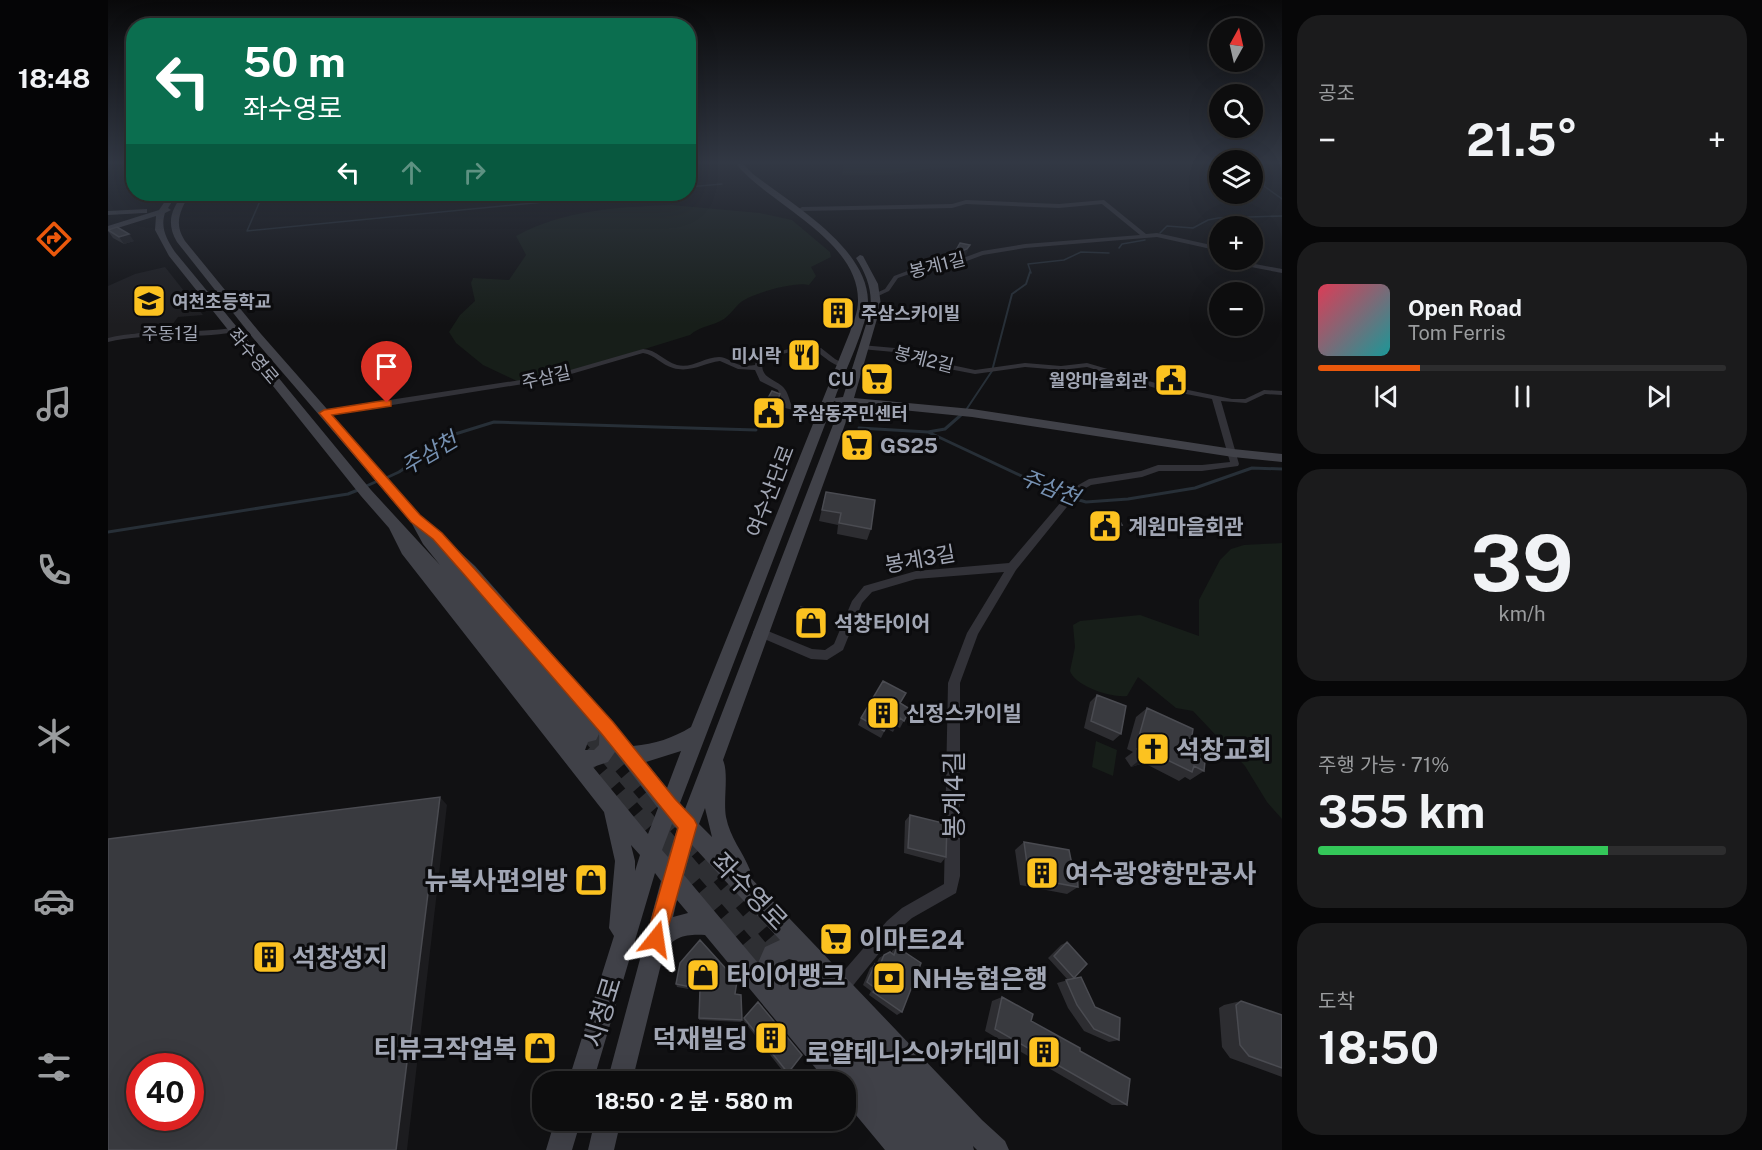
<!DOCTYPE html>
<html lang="ko">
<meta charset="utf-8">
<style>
body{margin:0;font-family:"Public Sans","Noto Sans KR",sans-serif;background:#1b1b1c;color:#f1f3f6;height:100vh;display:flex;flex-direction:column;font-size:22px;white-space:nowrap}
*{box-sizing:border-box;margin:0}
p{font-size:20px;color:#9a9c9e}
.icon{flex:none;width:33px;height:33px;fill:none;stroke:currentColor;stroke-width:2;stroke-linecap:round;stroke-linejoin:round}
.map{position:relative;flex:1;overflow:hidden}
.drawer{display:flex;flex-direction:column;gap:15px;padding:15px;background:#070708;width:480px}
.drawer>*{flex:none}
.banner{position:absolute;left:18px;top:18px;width:570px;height:183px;border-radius:24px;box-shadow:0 6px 24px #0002,0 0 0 2px #2d2d2e;background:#0b6e4f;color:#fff;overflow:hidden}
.needle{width:39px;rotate:8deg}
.buttons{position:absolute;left:1101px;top:18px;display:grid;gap:12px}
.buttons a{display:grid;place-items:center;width:54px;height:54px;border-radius:50%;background:#0d0d0e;box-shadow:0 6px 24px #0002,0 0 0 2px #2d2d2e;font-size:30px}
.speed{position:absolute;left:18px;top:1053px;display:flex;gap:12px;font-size:30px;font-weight:700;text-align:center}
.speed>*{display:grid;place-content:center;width:78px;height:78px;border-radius:50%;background:#0d0d0e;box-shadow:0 6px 24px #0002,0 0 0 2px #2d2d2e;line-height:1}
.speed .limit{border:9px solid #d22;background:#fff;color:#111}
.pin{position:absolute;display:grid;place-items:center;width:51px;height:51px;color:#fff;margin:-62px -26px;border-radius:50% 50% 50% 0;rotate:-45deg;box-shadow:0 0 6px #0007}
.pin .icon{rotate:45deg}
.me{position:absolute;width:66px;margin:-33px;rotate:15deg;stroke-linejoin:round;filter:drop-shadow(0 0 4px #0008)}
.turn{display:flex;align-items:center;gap:21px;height:126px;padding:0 18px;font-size:27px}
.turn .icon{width:78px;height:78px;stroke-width:2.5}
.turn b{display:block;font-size:42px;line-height:51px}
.lanes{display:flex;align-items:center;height:57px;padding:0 18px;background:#0003;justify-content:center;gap:30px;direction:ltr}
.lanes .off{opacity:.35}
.big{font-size:45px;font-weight:700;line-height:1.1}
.drawer .widget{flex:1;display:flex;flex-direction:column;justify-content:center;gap:9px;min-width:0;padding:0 21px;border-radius:24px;background:#1b1b1c}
.drawer .dial{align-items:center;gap:0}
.dial b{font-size:78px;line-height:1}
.song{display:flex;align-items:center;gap:18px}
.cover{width:72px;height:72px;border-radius:9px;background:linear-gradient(135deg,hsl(350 70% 55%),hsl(180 70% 35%))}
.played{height:6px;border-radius:3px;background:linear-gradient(90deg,#ea580c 25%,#2d2d2e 25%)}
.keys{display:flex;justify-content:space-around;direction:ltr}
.heat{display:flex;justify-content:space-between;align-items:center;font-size:33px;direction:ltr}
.charge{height:9px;border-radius:4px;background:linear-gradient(90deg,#34c759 71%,#2d2d2e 0)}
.trip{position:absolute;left:424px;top:1071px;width:324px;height:60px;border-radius:24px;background:#0d0d0e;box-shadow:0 6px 24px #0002,0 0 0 2px #2d2d2e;font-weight:700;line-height:60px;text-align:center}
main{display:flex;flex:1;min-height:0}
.tab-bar{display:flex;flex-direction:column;width:108px;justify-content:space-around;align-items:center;background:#050506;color:#9a9c9e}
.tab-bar .icon{width:42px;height:42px}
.tab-bar .selected{color:#ea580c}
.tab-bar b{font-size:27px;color:#f1f3f6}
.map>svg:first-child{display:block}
.built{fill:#1d1d20}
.green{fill:#171e19}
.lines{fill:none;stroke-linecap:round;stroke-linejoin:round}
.stream-far2{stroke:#272f37;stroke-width:1.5}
.stream-far1{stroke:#272f37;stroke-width:2}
.stream{stroke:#272f37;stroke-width:3}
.secondary-tunnel-far1{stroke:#2e2f33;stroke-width:18;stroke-dasharray:18 9;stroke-linecap:butt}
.secondary-tunnel{stroke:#2e2f33;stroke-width:23;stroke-dasharray:23 11;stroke-linecap:butt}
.street{fill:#323238;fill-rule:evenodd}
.secondary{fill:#404148;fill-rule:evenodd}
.wall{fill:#2d2d31}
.shaded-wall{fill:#1c1c1f}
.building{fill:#393a3f;stroke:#4a4b51;stroke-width:1.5;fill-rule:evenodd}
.route{fill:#ea580c;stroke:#983908;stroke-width:1.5}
.labels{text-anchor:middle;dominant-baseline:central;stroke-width:6;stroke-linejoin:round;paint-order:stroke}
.far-street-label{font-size:18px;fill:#a1a6b4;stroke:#0c0c0e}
.far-poi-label{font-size:18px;font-weight:bold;fill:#a1a6b4;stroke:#0c0c0e;text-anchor:start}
.poi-label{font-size:21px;font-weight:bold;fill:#a1a6b4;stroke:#0c0c0e;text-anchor:start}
.street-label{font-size:21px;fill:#a1a6b4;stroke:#0c0c0e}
.water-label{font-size:22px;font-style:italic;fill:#7691b2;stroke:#0c0c0e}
.near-poi-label{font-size:26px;font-weight:bold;fill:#a1a6b4;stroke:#0c0c0e;text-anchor:start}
.near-street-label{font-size:26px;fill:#a1a6b4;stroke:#0c0c0e}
</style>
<main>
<nav class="tab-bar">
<b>18:48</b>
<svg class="icon selected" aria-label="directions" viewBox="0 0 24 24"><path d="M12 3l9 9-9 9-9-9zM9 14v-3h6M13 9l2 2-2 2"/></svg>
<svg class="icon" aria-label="music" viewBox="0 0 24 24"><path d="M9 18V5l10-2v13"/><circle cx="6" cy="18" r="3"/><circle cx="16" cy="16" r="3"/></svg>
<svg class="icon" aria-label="phone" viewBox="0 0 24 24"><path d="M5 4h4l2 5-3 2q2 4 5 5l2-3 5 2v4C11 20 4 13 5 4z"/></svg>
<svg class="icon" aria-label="climate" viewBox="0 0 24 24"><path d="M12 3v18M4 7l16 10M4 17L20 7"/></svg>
<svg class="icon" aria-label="car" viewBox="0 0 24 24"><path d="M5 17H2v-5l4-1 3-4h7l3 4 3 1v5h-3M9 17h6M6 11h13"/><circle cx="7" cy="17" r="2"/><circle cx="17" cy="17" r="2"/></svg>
<svg class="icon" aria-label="filters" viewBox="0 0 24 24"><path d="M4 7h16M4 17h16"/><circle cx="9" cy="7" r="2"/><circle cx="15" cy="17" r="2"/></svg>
</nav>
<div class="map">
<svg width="1174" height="1150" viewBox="0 0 1174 1150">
<rect width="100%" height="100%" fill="#111113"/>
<path class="built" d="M57 267 95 315 70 317 58 333H27L0 340V286L27 274Z"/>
<path class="green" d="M736 164H857L847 168 816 169 784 175H734Z
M563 205 652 213 684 220 722 252 723 257 703 267 708 276 701 285C687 281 646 293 633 302 627 307 622 315 616 319 605 326 592 326 582 335L446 377 413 383 375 365 348 343 341 332 352 315 367 301 363 283 365 278 401 280 418 255 408 236C455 210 510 207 563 205Z
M1174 543V819L1159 802 1137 766 1085 711 1068 708 1030 677 1019 696C1003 698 967 686 962 671L967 647 965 625 972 621 1032 615 1091 636V600L1112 560 1123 549 1136 545Z
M988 741 1009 750 1005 776 984 767Z"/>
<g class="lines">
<path class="stream-far2" d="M1157 182 1156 186 1174 199
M580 187 614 184
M155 194 139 231 518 194
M1052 233 1059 226 1085 228 1100 220 1110 218 1174 216
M1011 248 1014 244 1037 240
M923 273 920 264 956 260 973 252 1001 253"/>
<path class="stream-far1" d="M858 410 884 371 904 294 918 284 922 272"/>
<path class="stream" d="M751 428 820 432 954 495 978 502 1020 499 1087 488 1144 468 1174 469
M820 432 837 429 853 415
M278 478 291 472 344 435 386 422 648 430
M256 487 272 480
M0 532 240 494 250 490"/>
<path class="secondary-tunnel-far1" d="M482 734 572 838
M478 751 553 838"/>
<path class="secondary-tunnel" d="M552 837 683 990
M571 837 694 979"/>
<path class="street" d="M858 200 951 204 996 200 1038 234 1049 233 1112 247V251L1049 237 917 248 875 255 848 265H827L790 278 781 291 768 297 765 295 766 294 777 289 786 276 826 261H847L874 251 917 244 1032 235 994 204 951 208 858 204 844 208 694 211 691 209 694 207 844 204Z
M1129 260H1136L1147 264 1174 269V273L1143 267Z
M124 328H127V332C85 340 42 332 0 342V338C41 328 83 334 124 328Z
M703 345 713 348 727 359 738 365 734 367C723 364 718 358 709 352 698 345 668 356 655 360 651 377 664 378 674 386 679 390 681 398 683 404L717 412V416L714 417 677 408 670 390 652 381 647 370 630 369 612 361C596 363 583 373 565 368 554 365 547 355 535 353L446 379 216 416 212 413 216 410 445 375 535 349C549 350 556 361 569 365 584 369 596 357 611 357 619 357 624 363 632 365 637 366 642 366 647 365L649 357 654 356 688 347Z
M753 345 787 348 820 360 867 370 917 363 953 366 979 363 1051 384 1124 399H1137L1156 390 1174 391V395L1157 394 1138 403 1113 401 1131 464 1130 466 1094 471H1051L1034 477 983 485 971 492 908 570 870 634 852 683V876L848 893 804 918 789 931 739 993 733 995 727 993 725 987 727 981 779 921 794 908 836 884 840 683 859 633 896 572 808 579 764 592 754 603 735 650 719 660 703 659 647 635 645 632 647 629 651 627 655 629 704 649 717 650 726 644 744 601 756 586 808 571 901 563 965 488 981 479 1033 471 1050 465H1094L1122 462 1104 399 1047 388 979 367 953 370 917 367 867 374 815 364 786 352 753 349Z"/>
<path class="secondary" d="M628 164H635L645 174C683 204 759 247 760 301 760 325 736 373 727 398L735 397 762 312C765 292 759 275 748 258L752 255 755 256 770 284 773 305 746 398 864 409 1125 449 1174 454V462L1125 457 864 417 744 405 615 760C621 774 615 800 618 817 622 838 635 852 642 870L640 875 874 1120 897 1141 901 1150H869L865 1146 866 1150H777L738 1103V1082H719L597 935C578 934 566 936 556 952L524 1082H499L553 881 547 873 485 1082H460L506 936 501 928 507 861 496 812 294 554 281 528 253 496 61 256 47 230 48 216 0 231V226L51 210 62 194H69L60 208 63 210 57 213C52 228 59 240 67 252L263 490 332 565 315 544 303 522 145 338 69 242C58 223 63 210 75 194H81C73 211 65 222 77 241L153 334 313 516 367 566 525 746C547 744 565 738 583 727L742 332C745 323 750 312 750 301 751 240 662 205 628 164ZM726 401 733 404 577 809 572 803ZM490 731C492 735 491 740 491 745L486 750H477L480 742 488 740 491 734ZM573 751 559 788 538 762ZM507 752 550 808 540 834 485 767 500 762ZM597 808 604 837 591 824ZM564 824 569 829 560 857 554 850ZM523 845 532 855 527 871V861ZM584 845 672 940 657 947 650 963 576 875ZM569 900 580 913 565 917ZM681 959 692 962 700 970 694 968 686 971 683 979 675 982 673 987 669 972 673 963Z
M39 209V213H36L0 215V211Z
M447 1120H473L464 1150H438Z
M487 1120H513L506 1150H480Z"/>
</g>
<path class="wall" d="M0 231 26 241 16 244 5 238Z
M672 394 671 400 663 420 658 419 655 423 650 420 651 414Z
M718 492 763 529 759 540 729 534 730 525 711 521Z
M988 515 1014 525 1010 531 989 530 985 521Z
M693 607 711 611 708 625 690 621Z
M989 695 1013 734 1005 741 976 728 982 702Z
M793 703 802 709 792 728 788 726 785 732 778 728 773 738 750 725 753 718Z
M1039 708 1083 742 1096 771 1082 780 1077 777 1071 781 1036 763 1023 767 1017 758 1025 752 1019 749 1028 717Z
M802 815 838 857 833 863 796 853 797 821Z
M916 842 963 860 970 887 959 894 912 885 907 850Z
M959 942 966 978 1011 1040 1001 1042 976 1031 960 1008 949 983 960 980 940 958 953 945Z
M789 947 794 1012 789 1015 761 995 763 991 755 985 762 968 767 964 768 965 771 958 776 955 784 953V951Z
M568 984 627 994 634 1020 633 1022 591 1020 592 991 569 987Z
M894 997 923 1021 972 1051 1019 1105H1004L877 1031 884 1001Z
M1133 1001 1174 1015V1077L1122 1058 1114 1047 1111 1008 1116 1005Z
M636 1018 680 1073 677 1074 635 1020Z"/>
<path class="shaded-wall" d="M21 234 26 241 16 244 11 237Z
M862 245 858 255 844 259 846 254Z
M672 394 671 400 663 420 664 414Z
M658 413V419L655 423V417Z
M1047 754 1036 763 1023 767 1034 758Z
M332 797 339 805 299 1150H288Z"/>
<path class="building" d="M9 227 21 234 11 237 0 230Z
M852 243 862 245 859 249 846 254Z
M664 391 672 394 664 414 658 413 655 417 651 414Z
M718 492 767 500 763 529 731 523 733 513 714 510Z
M988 515 1009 516 1014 525H993Z
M693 607 711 611 709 620 691 616Z
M775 681 798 693 792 703 802 709 796 721 792 718 789 725 782 721 776 731 753 718Z
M989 695 1018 706 1013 734 983 721Z
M1039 708 1085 729 1083 742 1093 747 1091 758 1097 761 1096 771 1086 766 1084 772 1047 754 1034 758 1029 749 1041 745 1030 740Z
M332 797 288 1150H0V839ZM32 1066H82V1118H32Z
M802 815 839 824 838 857 800 848Z
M916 842 961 850 963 860 969 864 970 887 921 878Z
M592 940 629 981 627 994 633 995 634 1020 591 1018 592 989 568 984 572 963Z
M959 942 979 964 966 978 946 956Z
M789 947 813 963 794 1012 765 992 767 988 759 982 767 964 771 967 776 955 782 952 786 955Z
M973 977 987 1007 1012 1018 1011 1040 986 1029 969 1005 958 980Z
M894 997 925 1014 923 1021 972 1048V1051L1022 1079 1019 1105 887 1029Z
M1133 1001 1174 1015V1068L1141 1056 1132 1045 1128 1005Z
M650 1002 694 1055 680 1073 636 1018Z"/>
<linearGradient id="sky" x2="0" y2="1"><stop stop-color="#09090a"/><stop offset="0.5" stop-color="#323844"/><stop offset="1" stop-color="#323844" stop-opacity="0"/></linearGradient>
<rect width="1174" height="325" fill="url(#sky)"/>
<path class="route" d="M279 400 283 401V406L224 415 312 515 334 533 505 722 567 799 586 819 589 825 555 946 548 949 541 946 538 939 570 828 493 733 354 572 325 539 303 522 211 413 216 410Z"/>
<defs>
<symbol id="school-square" viewBox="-11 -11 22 22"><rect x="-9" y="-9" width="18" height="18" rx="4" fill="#fcc220" stroke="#0c0c0e"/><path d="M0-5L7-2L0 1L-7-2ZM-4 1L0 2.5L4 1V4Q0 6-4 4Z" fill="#111"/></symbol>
<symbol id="building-square" viewBox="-11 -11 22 22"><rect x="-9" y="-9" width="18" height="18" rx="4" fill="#fcc220" stroke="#0c0c0e"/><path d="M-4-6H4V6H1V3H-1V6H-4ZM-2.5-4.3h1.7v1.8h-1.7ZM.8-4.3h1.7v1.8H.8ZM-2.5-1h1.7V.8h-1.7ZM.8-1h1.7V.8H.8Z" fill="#111"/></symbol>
<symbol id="restaurant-square" viewBox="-11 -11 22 22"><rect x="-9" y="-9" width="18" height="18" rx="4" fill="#fcc220" stroke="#0c0c0e"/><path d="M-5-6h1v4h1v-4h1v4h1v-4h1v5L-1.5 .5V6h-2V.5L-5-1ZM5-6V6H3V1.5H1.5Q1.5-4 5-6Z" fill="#111"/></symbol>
<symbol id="supermarket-square" viewBox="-11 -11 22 22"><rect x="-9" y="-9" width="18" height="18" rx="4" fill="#fcc220" stroke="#0c0c0e"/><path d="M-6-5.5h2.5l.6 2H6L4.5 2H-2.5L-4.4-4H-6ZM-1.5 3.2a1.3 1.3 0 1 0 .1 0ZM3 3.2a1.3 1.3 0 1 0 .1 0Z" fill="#111"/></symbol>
<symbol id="civic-square" viewBox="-11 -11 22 22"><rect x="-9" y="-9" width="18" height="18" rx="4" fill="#fcc220" stroke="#0c0c0e"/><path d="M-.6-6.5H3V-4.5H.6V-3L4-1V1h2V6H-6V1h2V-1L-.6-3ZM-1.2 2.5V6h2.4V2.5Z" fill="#111"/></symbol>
<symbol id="shop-square" viewBox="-11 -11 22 22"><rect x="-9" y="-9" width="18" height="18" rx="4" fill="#fcc220" stroke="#0c0c0e"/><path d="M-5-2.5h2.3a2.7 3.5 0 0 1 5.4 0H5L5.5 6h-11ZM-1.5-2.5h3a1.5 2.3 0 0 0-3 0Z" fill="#111"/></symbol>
<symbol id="church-square" viewBox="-11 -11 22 22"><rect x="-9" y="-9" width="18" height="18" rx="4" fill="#fcc220" stroke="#0c0c0e"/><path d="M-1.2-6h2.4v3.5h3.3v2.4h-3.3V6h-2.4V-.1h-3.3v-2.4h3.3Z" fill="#111"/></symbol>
<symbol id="bank-square" viewBox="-11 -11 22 22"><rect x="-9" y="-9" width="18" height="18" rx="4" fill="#fcc220" stroke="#0c0c0e"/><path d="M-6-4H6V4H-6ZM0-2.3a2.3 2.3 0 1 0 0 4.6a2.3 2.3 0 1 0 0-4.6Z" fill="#111"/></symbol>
</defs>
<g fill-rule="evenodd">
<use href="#school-square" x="22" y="282" width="38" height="38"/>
<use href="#building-square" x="711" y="294" width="38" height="38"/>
<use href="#restaurant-square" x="677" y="336" width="38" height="38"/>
<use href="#supermarket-square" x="750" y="360" width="38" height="38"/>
<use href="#civic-square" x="1044" y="361" width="38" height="38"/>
<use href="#civic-square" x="642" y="394" width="38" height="38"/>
<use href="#supermarket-square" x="730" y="426" width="38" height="38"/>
<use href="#civic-square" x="978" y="507" width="38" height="38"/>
<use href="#shop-square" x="684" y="604" width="38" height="38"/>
<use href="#building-square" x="756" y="694" width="38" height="38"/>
<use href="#church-square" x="1026" y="730" width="38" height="38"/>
<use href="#building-square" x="915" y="854" width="38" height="38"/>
<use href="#shop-square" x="464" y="861" width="38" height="38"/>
<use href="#supermarket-square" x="709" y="920" width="38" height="38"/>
<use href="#building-square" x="142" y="938" width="38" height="38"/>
<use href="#shop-square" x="576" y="956" width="38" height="38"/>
<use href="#bank-square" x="762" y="959" width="38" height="38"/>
<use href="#building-square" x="644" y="1019" width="38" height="38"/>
<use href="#shop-square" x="413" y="1029" width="38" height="38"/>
<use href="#building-square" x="917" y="1033" width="38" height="38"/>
</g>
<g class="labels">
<g class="far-street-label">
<text transform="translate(829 265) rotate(-14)">봉계1길</text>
<text x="62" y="333">주동1길</text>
<text transform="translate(146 356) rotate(50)">좌수영로</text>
<text transform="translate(816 359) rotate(14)">봉계2길</text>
<text transform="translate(438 377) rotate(-13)">주삼길</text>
</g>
<g class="far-poi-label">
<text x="64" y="301">여천초등학교</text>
<text x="753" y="313">주삼스카이빌</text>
<text x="673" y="355" text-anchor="end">미시락</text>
<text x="746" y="379" text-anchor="end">CU</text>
<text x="1040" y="380" text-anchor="end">월앙마을회관</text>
<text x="684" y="413">주삼동주민센터</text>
</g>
<g class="poi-label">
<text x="772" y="445">GS25</text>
<text x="1020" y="526">계원마을회관</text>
<text x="726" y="623">석창타이어</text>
<text x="798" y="713">신정스카이빌</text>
</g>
<g class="street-label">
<text transform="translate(662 491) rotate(-69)">여수산단로</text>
<text transform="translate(812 559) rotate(-10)">봉계3길</text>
</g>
<g class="water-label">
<text transform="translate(321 453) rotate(-31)">주삼천</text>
<text transform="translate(942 487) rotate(22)">주삼천</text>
</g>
<g class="near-poi-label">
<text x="1068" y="749">석창교회</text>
<text x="957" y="873">여수광양항만공사</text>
<text x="460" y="880" text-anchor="end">뉴복사편의방</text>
<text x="751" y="939">이마트24</text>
<text x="184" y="957">석창성지</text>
<text x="618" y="975">타이어뱅크</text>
<text x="804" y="978">NH농협은행</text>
<text x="640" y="1038" text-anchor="end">덕재빌딩</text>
<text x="409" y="1048" text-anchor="end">티뷰크작업복</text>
<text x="913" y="1052" text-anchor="end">로얄테니스아카데미</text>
</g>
<g class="near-street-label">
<text transform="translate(845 795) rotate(-90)">봉계4길</text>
<text transform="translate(642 891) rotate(46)">좌수영로</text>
<text transform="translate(494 1012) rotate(-73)">시청로</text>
</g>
</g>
</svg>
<div class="buttons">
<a><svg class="needle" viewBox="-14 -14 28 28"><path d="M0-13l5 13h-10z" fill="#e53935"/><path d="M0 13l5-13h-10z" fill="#9a9c9e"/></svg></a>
<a><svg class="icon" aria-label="search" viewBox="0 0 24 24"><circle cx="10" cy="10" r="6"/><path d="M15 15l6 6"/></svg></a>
<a><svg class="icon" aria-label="layers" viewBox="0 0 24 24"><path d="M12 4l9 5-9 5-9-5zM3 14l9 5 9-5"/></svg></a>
<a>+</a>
<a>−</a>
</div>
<div class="speed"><div class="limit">40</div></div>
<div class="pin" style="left:279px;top:403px;background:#d93025"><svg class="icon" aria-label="arrive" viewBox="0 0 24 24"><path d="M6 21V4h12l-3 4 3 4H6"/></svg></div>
<svg class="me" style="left:548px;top:939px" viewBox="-20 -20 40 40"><path d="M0-17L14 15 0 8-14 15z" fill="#ea580c" stroke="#fff" stroke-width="4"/></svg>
<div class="trip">18:50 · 2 분 · 580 m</div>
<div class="banner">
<div class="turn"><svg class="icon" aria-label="left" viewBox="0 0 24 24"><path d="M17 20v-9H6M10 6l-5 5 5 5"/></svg><div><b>50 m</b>좌수영로</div></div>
<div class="lanes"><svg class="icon" aria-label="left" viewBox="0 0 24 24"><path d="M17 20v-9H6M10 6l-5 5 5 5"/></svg><svg class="icon off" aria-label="ahead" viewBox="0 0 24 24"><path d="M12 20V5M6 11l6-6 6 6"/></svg><svg class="icon off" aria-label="right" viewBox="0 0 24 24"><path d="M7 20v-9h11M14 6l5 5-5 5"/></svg></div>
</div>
</div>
<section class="drawer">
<div class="widget"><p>공조</p>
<div class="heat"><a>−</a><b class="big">21.5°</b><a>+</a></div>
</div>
<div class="widget">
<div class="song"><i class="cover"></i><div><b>Open Road</b><p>Tom Ferris</p></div></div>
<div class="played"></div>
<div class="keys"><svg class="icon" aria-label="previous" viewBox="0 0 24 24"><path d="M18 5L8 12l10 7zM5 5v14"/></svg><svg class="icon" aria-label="pause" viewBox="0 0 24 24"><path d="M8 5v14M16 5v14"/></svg><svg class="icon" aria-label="next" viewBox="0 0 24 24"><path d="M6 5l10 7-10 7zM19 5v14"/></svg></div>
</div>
<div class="widget dial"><b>39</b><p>km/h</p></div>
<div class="widget"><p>주행 가능 · 71%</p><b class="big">355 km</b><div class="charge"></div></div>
<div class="widget"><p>도착</p><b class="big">18:50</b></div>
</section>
</main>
